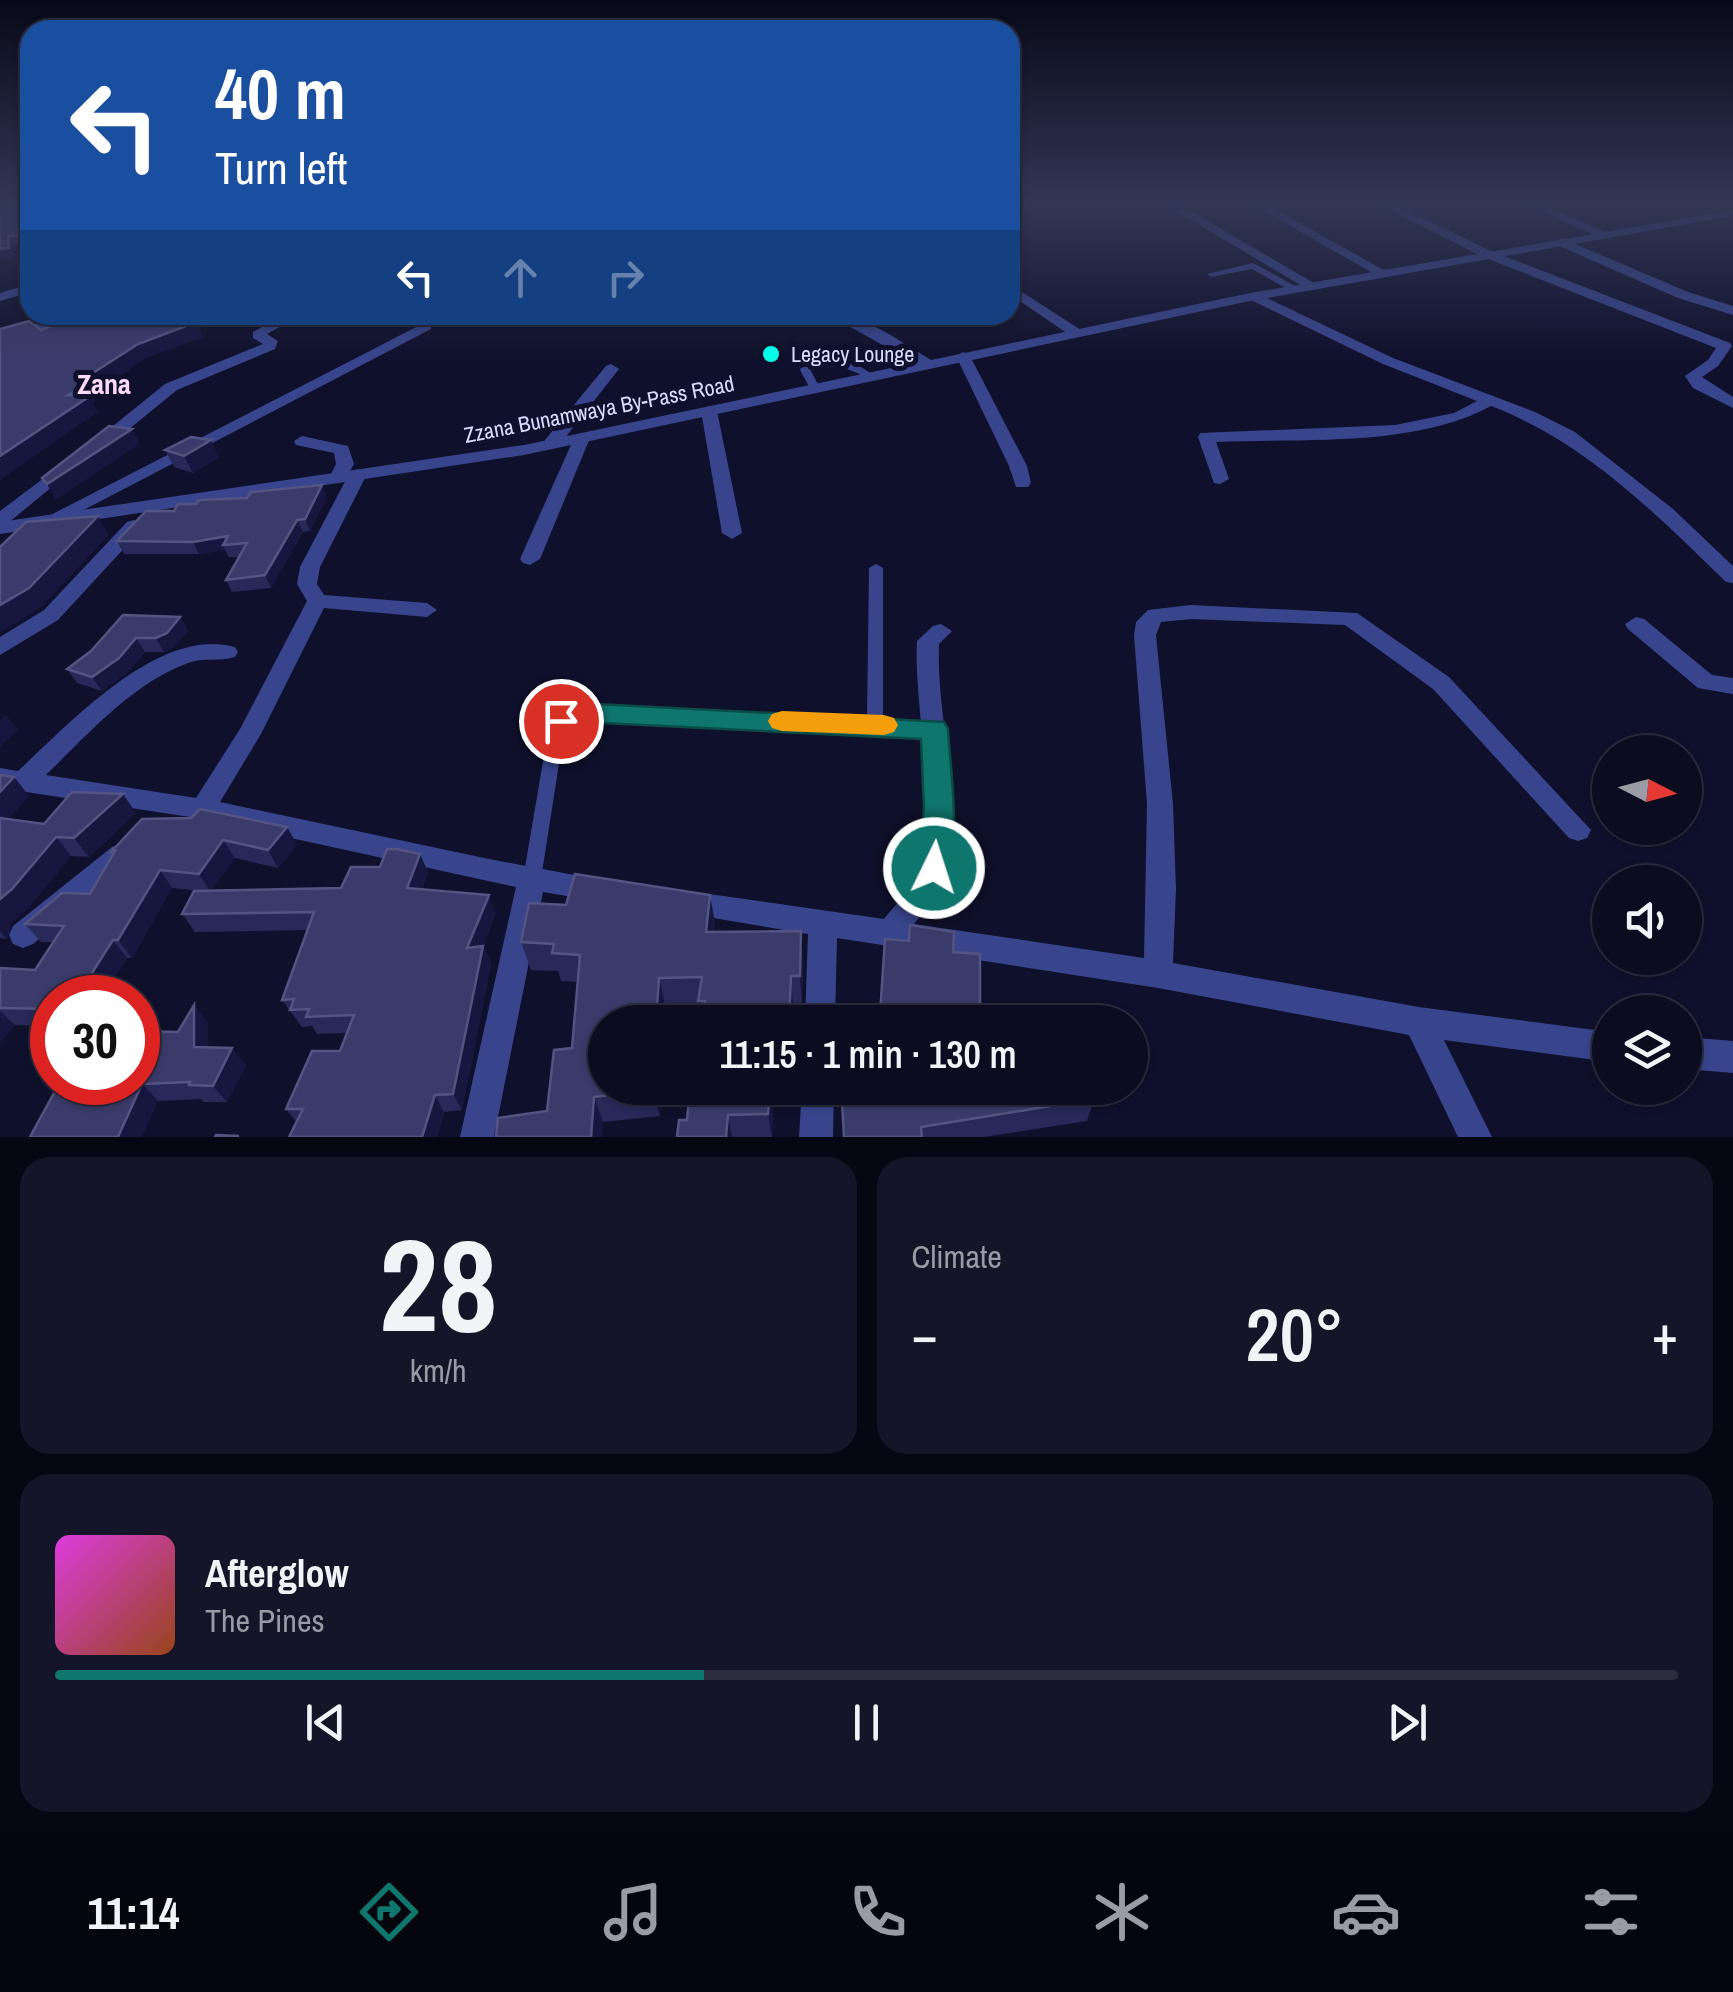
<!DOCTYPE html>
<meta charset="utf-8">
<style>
body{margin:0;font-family:"Archivo Narrow",sans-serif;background:#141529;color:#f1f3f6;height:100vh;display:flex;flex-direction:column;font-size:38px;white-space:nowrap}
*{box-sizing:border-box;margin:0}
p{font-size:32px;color:#9a9ba5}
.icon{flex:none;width:55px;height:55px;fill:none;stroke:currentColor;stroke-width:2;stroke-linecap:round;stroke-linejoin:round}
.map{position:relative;height:1137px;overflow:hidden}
.details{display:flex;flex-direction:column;gap:20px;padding:20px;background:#060712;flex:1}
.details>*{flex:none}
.top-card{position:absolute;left:20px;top:20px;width:1000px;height:305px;border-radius:30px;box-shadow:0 2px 8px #0004,0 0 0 2px #2b2c3e;background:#1a4fa0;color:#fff;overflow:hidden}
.needle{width:65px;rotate:96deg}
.tools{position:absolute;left:1592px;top:735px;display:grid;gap:20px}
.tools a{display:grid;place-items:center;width:110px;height:110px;border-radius:50%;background:#0b0c20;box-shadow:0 2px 8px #0004,0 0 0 2px #2b2c3e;font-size:50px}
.speed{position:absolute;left:30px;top:975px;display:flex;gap:20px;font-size:50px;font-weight:700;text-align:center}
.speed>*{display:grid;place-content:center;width:130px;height:130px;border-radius:50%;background:#0b0c20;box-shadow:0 2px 8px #0004,0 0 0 2px #2b2c3e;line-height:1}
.speed .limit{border:15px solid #d22;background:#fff;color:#111}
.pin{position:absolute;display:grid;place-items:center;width:85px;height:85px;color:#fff;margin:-42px;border:5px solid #fff;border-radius:50%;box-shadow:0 2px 10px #0007}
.me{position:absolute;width:110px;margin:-55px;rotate:4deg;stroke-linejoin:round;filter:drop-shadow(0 0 8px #0008)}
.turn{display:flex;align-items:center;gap:35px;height:210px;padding:0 30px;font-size:45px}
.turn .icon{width:130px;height:130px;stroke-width:2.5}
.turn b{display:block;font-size:70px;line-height:85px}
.lanes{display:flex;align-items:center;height:95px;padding:0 30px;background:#0003;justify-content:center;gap:50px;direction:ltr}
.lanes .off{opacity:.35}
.big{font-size:75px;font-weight:600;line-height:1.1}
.details .card{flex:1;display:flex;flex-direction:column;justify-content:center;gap:15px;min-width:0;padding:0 35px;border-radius:30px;background:#141529}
.details .dial{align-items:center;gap:0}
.dial b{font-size:130px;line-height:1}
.song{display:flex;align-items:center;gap:30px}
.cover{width:120px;height:120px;border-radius:15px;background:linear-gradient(135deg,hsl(300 70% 55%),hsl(20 70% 35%))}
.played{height:10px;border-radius:5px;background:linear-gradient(90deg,#0f766e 40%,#2b2c3e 40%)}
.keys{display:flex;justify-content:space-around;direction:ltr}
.heat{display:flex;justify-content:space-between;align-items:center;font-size:55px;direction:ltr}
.details .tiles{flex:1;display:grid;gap:20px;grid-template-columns:1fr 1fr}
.card:last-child{grid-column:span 2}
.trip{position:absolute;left:588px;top:1005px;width:560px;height:100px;border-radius:50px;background:#0b0c20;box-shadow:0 2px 8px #0004,0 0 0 2px #2b2c3e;font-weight:600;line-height:100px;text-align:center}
.menu{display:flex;height:160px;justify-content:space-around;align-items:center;background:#04050d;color:#9a9ba5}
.menu .icon{width:70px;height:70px}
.menu .active{color:#0f766e}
.menu b{font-size:45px;color:#f1f3f6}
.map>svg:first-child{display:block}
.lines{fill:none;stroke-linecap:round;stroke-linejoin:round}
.service{fill:#38458c;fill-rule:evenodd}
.minor{fill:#38458c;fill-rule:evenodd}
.tertiary{fill:#38458c;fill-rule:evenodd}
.wall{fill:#282859}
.shaded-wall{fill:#16163f}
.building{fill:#3b3b6b;stroke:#545482;stroke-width:2.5}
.route{fill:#0f766e;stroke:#0a4d48;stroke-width:2.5}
.slow{fill:#f59e0b}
.poi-dot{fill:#05ffe8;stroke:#0f102b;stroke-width:4}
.labels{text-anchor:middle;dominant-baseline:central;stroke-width:10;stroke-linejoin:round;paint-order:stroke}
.far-poi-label{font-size:22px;fill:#d9dcff;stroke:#0f102b;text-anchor:start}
.far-street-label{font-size:22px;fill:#d9dcff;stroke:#0f102b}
.far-quarter-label{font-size:28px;font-weight:bold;fill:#ffdbf9;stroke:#0f102b}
</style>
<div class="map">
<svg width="1733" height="1137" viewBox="0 0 1733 1137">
<rect width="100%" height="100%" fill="#0f102b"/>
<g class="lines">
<path class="service" d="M1253 263 1297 287 1299 289 1291 291 1252 269 1211 277 1207 274Z
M838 360 858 365 875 376 870 379C849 369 834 362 811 371L820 388 819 390H811L800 370 801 368 822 361Z
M876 564 883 568V719L934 723 940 725 942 729 940 733 934 735 875 730 579 719 568 725 563 738 541 879 539 885 532 887 525 885 523 879 547 738 555 717 577 707 867 718 869 568Z"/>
<path class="minor" d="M1161 202H1175L1319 286 1307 289Z
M1248 202H1262L1389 273 1378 276Z
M1375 202H1390L1491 251 1730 343 1732 346 1718 366 1702 377 1733 397V408L1693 388 1685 376 1708 360 1716 348 1483 257Z
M1523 202H1539L1611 235 1601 238Z
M1561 238 1688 292 1733 306V315L1678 298 1557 245 1555 242Z
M30 284V292L0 301V293Z
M1010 284 1081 330V336H1071L1010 294Z
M1254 292 1393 358 1535 412 1575 432 1673 509 1733 566V583L1726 582C1655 513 1585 442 1491 406 1413 448 1303 438 1216 442L1229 479 1220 484 1214 483 1198 437 1200 433 1395 425 1454 413 1477 401 1383 364 1249 299 1247 296Z
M61 315H81L0 345V336Z
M283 315H301L267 334 278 341 275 349 177 390 107 447H95L92 443 165 384 263 344 253 338V332Z
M426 322 431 323V329L51 527 44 529 35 523Z
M963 352 970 356 1027 466 1031 483 1028 487H1016L1009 466 956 356Z
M611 364 619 369 557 448H545V440L606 366Z
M709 406 717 411 742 533 732 539 722 533 701 411Z
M582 433 590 438 540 559 530 565 523 563 520 559 574 438Z
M302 436 348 446 354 464 345 480 339 481 330 476 336 464 334 453 296 445 294 441Z
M64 463 73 468 70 472 7 524 0 526V511Z
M358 469 367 474 320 567 317 584 324 595 427 603 437 610 427 617 324 608 261 734 220 802 489 859 606 881 610 889 606 897 596 901 543 892 494 1137H460L516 887 203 819 0 788V768L18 771C68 725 159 625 235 647L238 652 235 657C219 662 204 657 188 663 133 683 87 735 46 775L196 798 240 729 307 601 297 584 300 567 349 474Z
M134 520 143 526 141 530 58 620 0 655V637L44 610 127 522Z
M1191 605 1357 613 1449 677 1591 830 1587 838 1578 841 1569 838 1433 689 1345 625 1191 619 1161 622 1156 635 1173 804 1176 889 1173 963 1419 1007 1610 1032V1062L1444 1040 1492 1137H1458L1409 1035 1158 988 837 938 835 1022H805L808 934 678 912 674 903 678 894 688 891 884 919C895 905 910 891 917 875 941 823 913 704 917 641L933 626 941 624 952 631 939 644C935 742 983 839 914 924L1144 958 1147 804 1134 635 1136 622 1148 610Z
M1636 617 1644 619 1712 675 1733 678V694L1698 688 1628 629 1625 624Z
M121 844 130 847 134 855 130 863 33 944 23 948 13 944 9 935 13 926 112 847Z
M1685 1037 1733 1041V1073L1685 1069Z
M802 1088H834L833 1137H799Z"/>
<path class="tertiary" d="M1733 210V216L1245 302 524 455 0 534V522L524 445 915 363 829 315C867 315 899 341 931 360L1245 294Z"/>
</g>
<path class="wall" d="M0 202H30V245H13L14 258 0 260Z
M165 450 219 457 193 473 174 467Z
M327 497 310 531 303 532 271 588 232 592 226 580 239 557H229L225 550 199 554H124L117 541 174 511Z
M180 617 188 631 174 647 164 652H145L128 672 102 691 77 683 67 669Z
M0 775 14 777 29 796 8 819 44 824 136 813 89 857 71 856 28 908 11 923 7 939 0 938Z
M287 827 297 845 278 868 235 858 212 890 341 888 428 872 422 889 496 913 483 946 491 964 462 1110 444 1112 437 1137H289L296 1122 286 1109 340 1051 347 1033 317 1034 312 1026 302 1027 282 1000 307 930 195 932 182 914 199 891 172 888 132 958H127L102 998H52V1026L15 1025 0 1043V968L35 970 53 942H41L25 924 90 894 113 854 111 852Z
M715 923 714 932 803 958 802 1004H793L702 1022 699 1005H665L664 1022H605V1088H661L660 1116 603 1122 547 1111 572 1048 578 982 561 981 558 971 531 970 521 942Z
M885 939 909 941 953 952 980 1022H880Z
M194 1005 208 1023V1048L246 1065 227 1102H204L201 1099 158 1101 60 1082 178 1032Z
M690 1088H774L772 1137H677L687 1120Z
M933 1088H1090L1094 1099 1087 1121 984 1137H844L932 1097Z"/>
<path class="shaded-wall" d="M8 236 13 245 14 258 0 260V249Z
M190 315H235L200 328 203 337 145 359 93 394 97 400 93 402 98 412 0 480V456L68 395 79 382 138 344Z
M132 429 140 444 56 500 47 484Z
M211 440 219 457 193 473 184 456Z
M322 485 327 497 310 531 305 519Z
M98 516 109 535 42 607 0 633V605Z
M297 520 303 532 271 588 265 575Z
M228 536 223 545 225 550 199 554 193 542Z
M180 617 188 631 174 647 164 652 156 638Z
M136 638 145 652 128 672 102 691 92 677Z
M6 715 18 730 0 747V720Z
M14 777 29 796 0 829V792Z
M123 794 136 813 89 857 74 838Z
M287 827 297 845 278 868 268 850Z
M56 837 71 856 28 908 11 923 7 939 0 932V899Z
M223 840 235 858 211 892 199 874Z
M420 854 428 872 415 905 407 888Z
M160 870 172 888 132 958 118 940Z
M489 895 496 913 475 966 467 948Z
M710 895 715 923 711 959 706 932Z
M801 931 803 958 802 1004 800 976Z
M113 940 127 958 102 998H76Z
M483 946 491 964 462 1110 453 1094Z
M791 976 793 1004 792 1022H789Z
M659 978 665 1005 664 1022H656Z
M194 1005 208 1023V1064L194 1047Z
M0 1011 15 1025 0 1043Z
M232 1048 246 1065 227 1102 213 1086Z
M142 1084 158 1101 142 1137H118Z
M652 1088H661L660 1116 652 1090Z
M770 1088H774L772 1137 768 1114Z
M435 1095 444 1112 437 1137H422Z
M594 1097 603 1122 602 1137H591Z
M728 1115 732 1137H726Z"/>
<path class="building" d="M0 202H30V236H8L9 248 0 249Z
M80 315H190L183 318 197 322 138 344 79 382 88 384 68 395 90 396 0 456V329L29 321 41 330Z
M109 426 132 429 47 484 42 478Z
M191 437 211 440 184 456 165 450Z
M322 485 305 519 297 520 265 575 226 580 247 543 223 545 228 536 193 542 117 541 146 511H174L178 504H196L199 500 247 498 251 492Z
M98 516 29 588 0 605V547L26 522Z
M123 615 180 617 167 633 156 638H136L119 658 92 677 67 669 91 651Z
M0 775 14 777 0 792Z
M72 792 123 794 74 838 56 837 12 889 0 899V818L44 824Z
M200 809 287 827 268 850 223 840 199 874 160 870 118 940H113L76 998H52V1009L0 1008V968L35 970 64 926 25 924 62 893 90 894 115 851 111 852 142 819 191 818Z
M387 849H396L420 854 407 888 489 895 467 948 483 946 453 1094 435 1095 422 1137H289L303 1109H286L312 1051H340L354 1015 306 1017 309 1009 290 1010 294 999 282 1000 314 912 182 914 194 891 341 888 351 867H380Z
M575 874 710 895 706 932 801 931 800 976H791L789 1022H703L705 1001H698L702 977 659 978 656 1022H605V1088H652V1090L594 1097 591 1137H496L498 1118 547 1111 554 1050 572 1048 580 955 552 953 554 944 521 942 529 903 566 905Z
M910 925 954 932 953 952 980 954V1022L880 1014 885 939 909 941Z
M194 1005V1047L232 1048 213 1086 189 1085 190 1082 142 1084 118 1137H30L60 1082H138V1031L178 1032Z
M690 1088H770L768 1114 728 1115 726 1137H677L679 1120H687Z
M935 1088H1090L1094 1099 921 1127 922 1137H844L842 1102 937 1097Z
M216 1135 239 1136 215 1137Z"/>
<linearGradient id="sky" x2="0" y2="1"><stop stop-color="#080918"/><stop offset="0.56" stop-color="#313755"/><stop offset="1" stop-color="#313755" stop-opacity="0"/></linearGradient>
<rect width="1733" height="362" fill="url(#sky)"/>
<path class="route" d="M577 703 944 722 948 729C950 769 962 841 945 877L934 881 923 877 919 868 924 808 921 739 603 723 581 722 561 731 552 728 548 721 552 714Z"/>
<path class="slow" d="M782 711 884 715 894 718 898 725 894 732 884 735 782 731 772 728 768 721 772 714Z"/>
<circle class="poi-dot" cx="771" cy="354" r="10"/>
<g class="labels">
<g class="far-poi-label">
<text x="791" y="354">Legacy Lounge</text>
</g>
<g class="far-street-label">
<text transform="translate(599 409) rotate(-11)">Zzana Bunamwaya By-Pass Road</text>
</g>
<g class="far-quarter-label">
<text x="104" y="384">Zana</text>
</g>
</g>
</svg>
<div class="tools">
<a><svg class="needle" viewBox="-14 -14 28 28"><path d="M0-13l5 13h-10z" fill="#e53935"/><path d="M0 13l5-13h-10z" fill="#9a9ba5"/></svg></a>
<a><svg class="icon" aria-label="sound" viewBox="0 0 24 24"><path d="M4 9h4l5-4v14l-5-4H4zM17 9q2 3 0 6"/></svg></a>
<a><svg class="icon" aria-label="layers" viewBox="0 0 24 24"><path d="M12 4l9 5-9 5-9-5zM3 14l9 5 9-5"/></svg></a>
</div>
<div class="speed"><div class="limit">30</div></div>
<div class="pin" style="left:561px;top:721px;background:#d93025"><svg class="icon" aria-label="arrive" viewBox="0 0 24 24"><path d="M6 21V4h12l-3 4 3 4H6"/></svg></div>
<svg class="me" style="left:934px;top:868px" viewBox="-20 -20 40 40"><circle r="17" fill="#0f766e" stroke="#fff" stroke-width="3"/><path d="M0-11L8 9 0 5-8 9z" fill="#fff"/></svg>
<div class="trip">11:15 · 1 min · 130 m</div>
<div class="top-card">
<div class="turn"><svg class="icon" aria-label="left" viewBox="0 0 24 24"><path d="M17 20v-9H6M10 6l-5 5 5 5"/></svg><div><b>40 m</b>Turn left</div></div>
<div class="lanes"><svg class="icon" aria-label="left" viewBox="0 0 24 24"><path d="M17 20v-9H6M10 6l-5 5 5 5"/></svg><svg class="icon off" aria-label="ahead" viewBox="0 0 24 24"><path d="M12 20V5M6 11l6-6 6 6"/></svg><svg class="icon off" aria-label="right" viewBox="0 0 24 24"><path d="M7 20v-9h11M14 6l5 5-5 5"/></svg></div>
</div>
</div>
<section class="details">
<div class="tiles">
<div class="card dial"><b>28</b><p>km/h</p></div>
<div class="card"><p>Climate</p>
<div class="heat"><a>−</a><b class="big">20°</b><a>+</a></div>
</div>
<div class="card">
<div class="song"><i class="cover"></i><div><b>Afterglow</b><p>The Pines</p></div></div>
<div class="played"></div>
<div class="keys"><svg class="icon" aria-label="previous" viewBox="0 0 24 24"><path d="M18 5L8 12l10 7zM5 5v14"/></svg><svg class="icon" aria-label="pause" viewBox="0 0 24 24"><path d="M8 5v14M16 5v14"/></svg><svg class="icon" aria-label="next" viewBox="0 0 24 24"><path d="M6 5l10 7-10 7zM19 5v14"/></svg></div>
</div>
</div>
</section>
<nav class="menu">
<b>11:14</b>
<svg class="icon active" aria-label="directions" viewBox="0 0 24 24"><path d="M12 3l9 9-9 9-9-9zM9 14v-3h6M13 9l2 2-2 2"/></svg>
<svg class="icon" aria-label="music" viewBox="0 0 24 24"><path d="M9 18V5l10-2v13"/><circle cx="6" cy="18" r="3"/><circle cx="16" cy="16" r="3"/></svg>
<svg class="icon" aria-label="phone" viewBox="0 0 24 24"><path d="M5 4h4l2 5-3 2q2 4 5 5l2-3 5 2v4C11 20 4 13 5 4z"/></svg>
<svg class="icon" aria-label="climate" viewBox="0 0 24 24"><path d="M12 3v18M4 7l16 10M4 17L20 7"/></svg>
<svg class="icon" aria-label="car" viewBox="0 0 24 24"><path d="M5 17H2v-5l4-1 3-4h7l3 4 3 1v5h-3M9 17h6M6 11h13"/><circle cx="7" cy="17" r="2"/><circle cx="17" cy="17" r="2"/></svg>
<svg class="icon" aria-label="filters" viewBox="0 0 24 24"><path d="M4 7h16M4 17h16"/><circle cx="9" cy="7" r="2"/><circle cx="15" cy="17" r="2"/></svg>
</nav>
